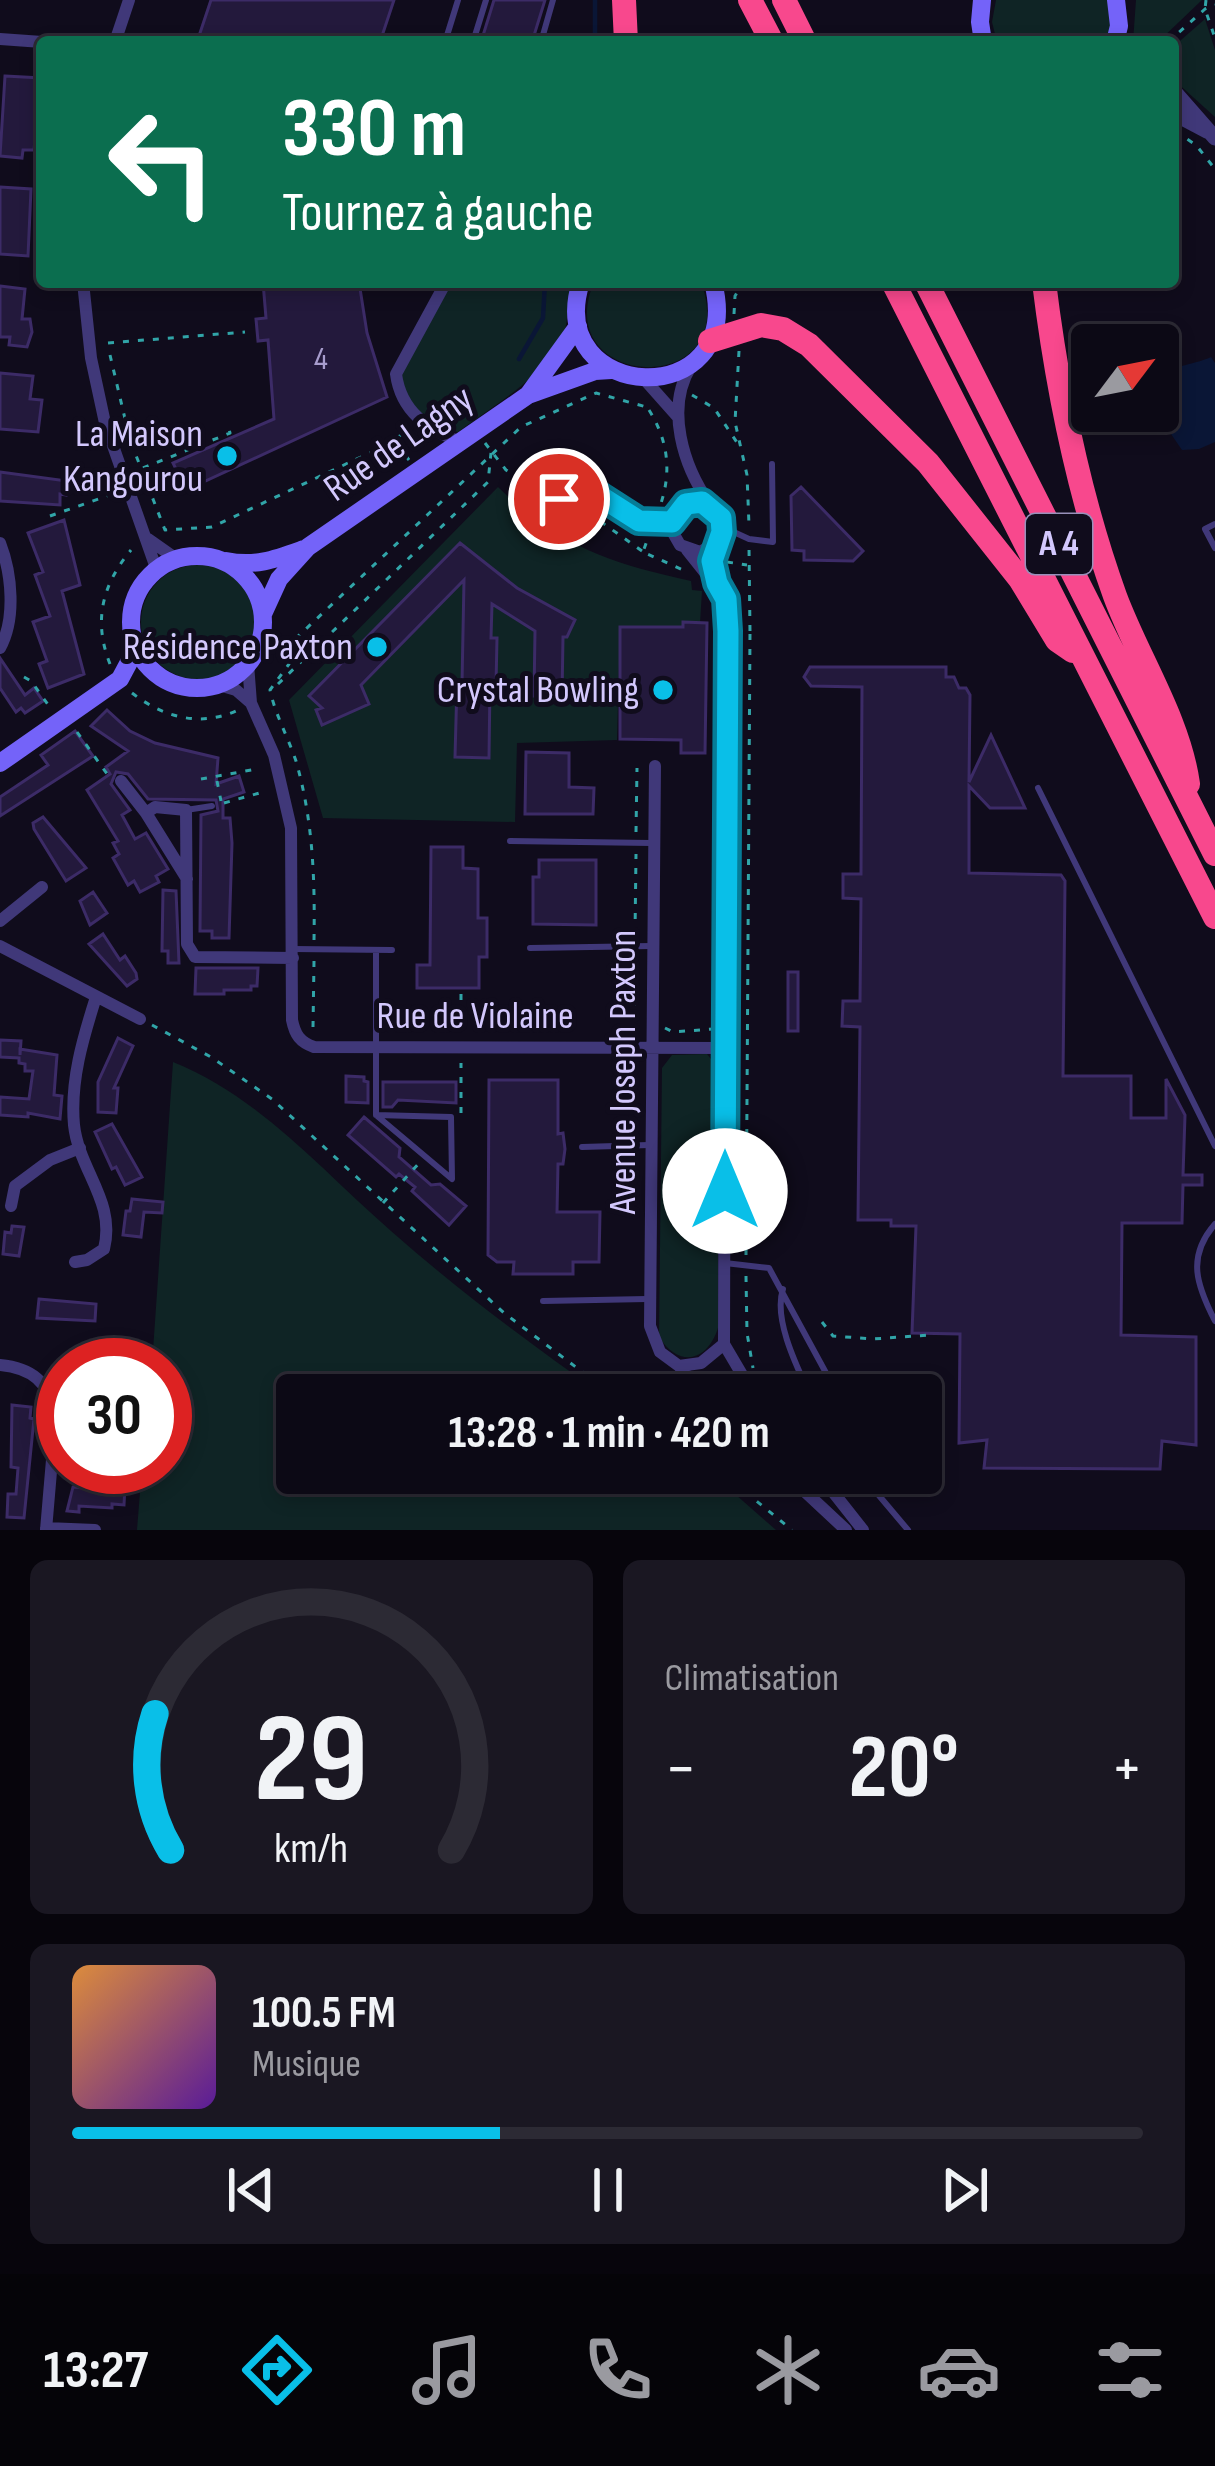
<!DOCTYPE html>
<html lang="fr">
<meta charset="utf-8">
<style>
body{margin:0;font-family:"Sofia Sans Condensed",sans-serif;background:#1a1722;color:#f1f3f6;height:100vh;display:flex;flex-direction:column;font-size:45px;white-space:nowrap}
*{box-sizing:border-box;margin:0}
p{font-size:39px;color:#9a9aa0}
.icon{flex:none;width:66px;height:66px;fill:none;stroke:currentColor;stroke-width:2;stroke-linecap:round;stroke-linejoin:round}
.map{position:relative;height:1530px;overflow:hidden}
.side{display:flex;flex-direction:column;gap:30px;padding:30px;background:#07050c;flex:1}
.side>*{flex:none}
.hud{position:absolute;left:36px;top:36px;width:1143px;height:252px;border-radius:12px;box-shadow:0 6px 18px #0003,0 0 0 3px #2c2a34;background:#0b6e4f;color:#fff;overflow:hidden}
.needle{width:78px;rotate:58deg}
.fabs{position:absolute;left:1071px;top:324px;display:grid;gap:24px}
.fabs a{display:grid;place-items:center;width:108px;height:108px;border-radius:12px;background:#0c0915;box-shadow:0 6px 18px #0003,0 0 0 3px #2c2a34;font-size:60px}
.speed{position:absolute;left:36px;top:1338px;display:flex;gap:24px;font-size:60px;font-weight:700;text-align:center}
.speed>*{display:grid;place-content:center;width:156px;height:156px;border-radius:50%;background:#0c0915;box-shadow:0 6px 18px #0003,0 0 0 3px #2c2a34;line-height:1}
.speed .limit{border:18px solid #d22;background:#fff;color:#111}
.pin{position:absolute;display:grid;place-items:center;width:102px;height:102px;color:#fff;margin:-51px;border:6px solid #fff;border-radius:50%;box-shadow:0 3px 12px #0007}
.me{position:absolute;width:132px;margin:-66px;rotate:0deg;stroke-linejoin:round;filter:drop-shadow(0 0 9px #0008)}
.turn{display:flex;align-items:center;gap:42px;height:252px;padding:0 48px;font-size:54px}
.turn .icon{width:156px;height:156px;stroke-width:2.5}
.turn b{display:block;font-size:84px;line-height:102px}
.big{font-size:90px;font-weight:700;line-height:1.1}
.side .tile{flex:1;display:flex;flex-direction:column;justify-content:center;gap:18px;min-width:0;padding:0 42px;border-radius:18px;background:#1a1722}
.side .dial{align-items:center;gap:0}
.dial svg{height:312px;overflow:visible;fill:none;stroke:#2c2a34;stroke-width:7;stroke-linecap:round;text-anchor:middle}
.dial text{fill:#f1f3f6;stroke:none}
.song{display:flex;align-items:center;gap:36px}
.cover{width:144px;height:144px;border-radius:18px;background:linear-gradient(135deg,hsl(30 70% 55%),hsl(270 70% 35%))}
.played{height:12px;border-radius:6px;background:linear-gradient(90deg,#09bfe8 40%,#2c2a34 40%)}
.keys{display:flex;justify-content:space-around;direction:ltr}
.heat{display:flex;justify-content:space-between;align-items:center;font-size:66px;direction:ltr}
.side .tiles{flex:1;display:grid;gap:30px;grid-template-columns:1fr 1fr}
.tile:last-child{grid-column:span 2}
.trip{position:absolute;left:276px;top:1374px;width:666px;height:120px;border-radius:12px;background:#0c0915;box-shadow:0 6px 18px #0003,0 0 0 3px #2c2a34;font-weight:700;line-height:120px;text-align:center}
.menu{display:flex;height:192px;justify-content:space-around;align-items:center;background:#050408;color:#9a9aa0}
.menu .icon{width:84px;height:84px}
.menu .on{color:#09bfe8}
.menu b{font-size:54px;color:#f1f3f6}
.map>svg:first-child{display:block}
.green{fill:#0f2425}
.water{fill:#0a1636}
.lines{fill:none;stroke-linecap:round;stroke-linejoin:round}
.stream{stroke:#0a1636;stroke-width:4.5}
.building{fill:#23193c;stroke:#3c2b67;stroke-width:3}
.path{stroke:#31a5a8;stroke-width:3;stroke-dasharray:6 9;stroke-linecap:butt}
.service{stroke:#403879;stroke-width:6}
.minor{stroke:#403879;stroke-width:12}
.tertiary{stroke:#403879;stroke-width:15}
.secondary{stroke:#7463f9;stroke-width:18}
.motorway{stroke:#f8488d;stroke-width:24}
.route-casing{stroke:#067c97;stroke-width:30}
.route{stroke:#09bfe8;stroke-width:21}
.poi-dot{fill:#09bfe8;stroke:#100c1c;stroke-width:4.5}
.labels{text-anchor:middle;dominant-baseline:central;stroke-width:10;stroke-linejoin:round;paint-order:stroke}
.number-label{font-size:33px;fill:#a79ccd}
.shield{fill:#100c1c;stroke:#9890ba;stroke-width:3}
.shield-label{font-size:36px;font-weight:bold;fill:#d3c8fd}
.poi-label{font-size:39px;fill:#d3c8fd;stroke:#100c1c;text-anchor:end}
.street-label{font-size:39px;fill:#d3c8fd;stroke:#100c1c}
</style>
<div class="map">
<svg width="1215" height="1530" viewBox="0 0 1215 1530">
<rect width="100%" height="100%" fill="#100c1c"/>
<path class="green" d="M996 0H1108L1112 20 1108 42H997L992 22Z
M1136 0H1202L1158 42H1133Z
M1205 19 1215 50V117L1173 79V47Z
M450 282H573C565 300 570 319 563 337 548 374 489 409 458 432 426 426 401 403 400 369Z
M594 282H701C744 400 548 391 594 282Z
M498 487C559 546 609 563 691 581L692 590 702 591 700 623 683 622V627H620L617 740 517 743 515 822 323 818 289 700Z
M141 622a57 57 0 1 1 114 0a57 57 0 1 1-114 0Z
M707 1054 718 1068V1328C707 1362 679 1368 659 1337L662 1068 672 1055Z
M173 1062C260 1097 321 1170 391 1231 458 1290 530 1344 603 1395H297V1473H711L776 1530H137L142 1467H165V1365H152Z"/>
<path class="water" d="M1211 357 1215 363V442L1199 449 1182 450 1171 434 1162 377C1175 364 1194 365 1211 357Z"/>
<g class="lines">
<path class="stream" d="M595 42V0
M519 359 543 318 545 282"/>
</g>
<path class="building" d="M211 0H394L380 42H197Z
M494 0H545L532 42H481Z
M5 76 41 78 34 150H23L22 158 0 156Z
M0 187 31 189 28 256 0 254Z
M263 282H359L367 333 387 397 186 490 173 463 274 419 268 340 258 341 256 319 266 318Z
M0 286 25 289 22 319H30L32 332 27 347 9 345 10 337H0Z
M0 373 33 376 30 399 42 400 38 432 0 429Z
M0 472 67 481 66 495 60 494V505L0 501Z
M801 487 863 551 853 561 804 560V551L792 550 791 496Z
M64 520 80 585 62 591 84 674 48 688 39 664 47 661 33 622 50 616 35 575 43 572 28 533Z
M460 543 517 588 575 620 567 637H563L562 697 534 696 535 631 492 604 491 638H497L496 685 490 684 489 758 455 757 457 683 462 684 464 580 361 685 369 704 322 725 316 710 322 708 309 696Z
M683 622 707 623 705 753H681V740L620 739V627H683Z
M0 658 25 695 34 688 43 701 25 713 21 708 16 712 0 688Z
M810 667H946V677H954L959 688H966L970 695 969 782 991 735 1025 808H990L969 786V873L1061 875 1065 881 1063 1076H1131V1118H1166V1079L1185 1115 1183 1175H1202V1185H1183L1182 1223H1122L1121 1335 1196 1337V1445L1162 1441 1160 1469 984 1468 987 1440 959 1443 960 1334 912 1333 916 1226H891V1220H858L860 1027 842 1026 843 1001H860L861 899 843 898V874H861L862 687 811 686 804 677Z
M107 710 130 731 155 743 218 758 216 784 239 776 244 792 223 799V818H230L232 843 229 938H212V931H200L201 815 218 811 216 800 148 799 128 774 116 772 111 784 130 810 122 815 135 839 146 833 168 869 156 876 159 882 140 892 134 881 128 885 113 858 119 854 113 843 118 841 87 790 110 774 106 767 128 751 91 726Z
M75 731 93 756 0 816V797L48 765 41 755Z
M526 752 569 753V787L594 788 593 814H525Z
M43 817 86 868 66 881 34 829 33 823Z
M431 847H463V868L478 869V918H487V957H479V988H417V965H430Z
M539 860H596V925L533 924V877H539Z
M163 890 176 891 179 963H168V951H162Z
M93 892 107 913 90 925 80 901Z
M103 934 120 960 125 956 136 973 137 979 127 986 89 944Z
M196 968H258L257 986H251V990H224V994H195Z
M788 972H798V1031H788Z
M118 1038 133 1046 114 1088H118L116 1113 98 1112V1082Z
M0 1040 21 1041 20 1055V1049L57 1055 54 1095 62 1096 60 1119 28 1113V1117L0 1115V1097L29 1099 33 1071H25V1064L19 1063V1058L0 1057Z
M346 1076 364 1077V1081L368 1082V1103L346 1102Z
M489 1080H558V1134L563 1133 565 1149 563 1164H558L557 1212H600L599 1262H573V1274H513L514 1262H497L488 1255Z
M383 1082H456V1103L398 1100 392 1107H383Z
M364 1117 400 1148 399 1157 431 1185 440 1184 466 1206 449 1225 412 1191 415 1187 399 1174 396 1177 348 1135Z
M112 1124 142 1177 125 1185 116 1167 112 1169 95 1132Z
M132 1199 163 1202 162 1213 144 1212 141 1237 123 1235 126 1211H130Z
M12 1226 24 1227 19 1256 3 1254 5 1232 11 1233Z
M39 1299 96 1304 95 1321 37 1318Z
M12 1405 31 1407 30 1418 34 1419 24 1518 7 1517 8 1494H16L18 1468 11 1467Z
M107 1484 125 1486 124 1505 112 1504V1508L79 1506V1512L67 1511 73 1487 107 1490Z"/>
<g class="lines">
<path class="path" d="M1206 0 1205 9 1215 38
M1168 42 1205 9 1215 5
M1175 131 1196 145 1215 169
M734 314 735 296 743 282
M108 343 245 332
M739 351 735 422 747 475 749 525
M110 355 130 440 165 530 212 527 395 441 409 426
M692 395 714 408 738 444
M649 410C669 442 672 474 659 509
M485 443 506 470 550 496
M397 444 409 460
M143 468 230 433 228 426
M342 470 357 492
M576 504 642 551
M50 516 107 496
M651 529 643 552 683 570
M727 562 747 565
M736 632H750L749 547
M110 664C93 621 102 585 131 550
M24 677 31 681 49 706
M278 684 488 482 491 453
M132 693C164 718 202 728 240 709
M77 732 110 778
M201 779 257 769
M217 781 221 801
M224 803 263 792
M636 832 637 768
M635 934 636 854
M314 940C315 879 313 820 296 761 288 737 275 714 270 690L289 664 293 641 521 427 596 393 650 408
M314 961 313 1027 318 1034
M461 994V1034
M152 1025 211 1057 272 1099 504 1313 613 1395
M665 1028 673 1032 714 1029
M634 1036 635 956
M461 1113V1063
M383 1203 420 1162
M746 1255 750 632
M746 1276 747 1333 753 1368
M822 1322 833 1336 873 1339 929 1335
M722 1473 792 1530"/>
<path class="service" d="M445 42 458 0
M473 42 486 0
M541 42 553 0
M1215 524 1205 529 1215 548
M725 528 749 539 773 542 772 464
M529 537C549 512 555 494 589 489L639 521 672 522
M1038 788 1215 1146
M186 810 212 806
M510 841 651 843
M530 948 651 946
M293 949 392 950
M376 950V1115L452 1179 451 1117 376 1115
M582 1147 649 1145
M1215 1224C1186 1257 1197 1286 1215 1321
M725 1263 769 1268 838 1395
M783 1289C773 1319 797 1367 810 1395
M543 1301 647 1299
M860 1473 908 1530"/>
<path class="minor" d="M0 39 42 42
M115 42 129 0
M83 282 91 358 105 423 156 568
M446 282 396 374C401 412 428 429 460 442
M691 366C665 408 683 466 710 504
M645 380 677 416
M148 539 175 558
M0 543C12 574 16 619 0 648
M687 550 726 599 724 1344 754 1395
M716 581C712 555 724 540 721 518L702 502 679 509 672 531 680 545 700 552 716 543
M248 664 251 703 274 755 291 828 292 1020C295 1035 300 1042 314 1047L726 1048
M219 685 236 690 251 703
M655 766 650 1326 660 1352 679 1366 703 1395
M121 781 146 813 187 879
M146 813 155 807 186 810 187 944 195 957 293 958
M0 921 42 887
M0 946 140 1019
M11 1206 15 1186 50 1160 80 1148
M75 1262 87 1260 104 1249C116 1201 79 1171 74 1125 70 1081 83 1038 96 997
M0 1365C32 1368 48 1382 56 1413L46 1530
M679 1366 701 1363 724 1344
M785 1473 846 1530
M818 1473 863 1530
M46 1528 95 1530"/>
<path class="tertiary" d="M1173 90 1215 138
M1173 113 1207 131"/>
<path class="secondary" d="M982 0 980 22 983 42
M1115 42 1119 26 1116 0
M581 282C542 403 747 415 713 282
M528 395 595 371 611 370
M131 622a66 66 0 1 1 132 0a66 66 0 1 1-132 0Z
M226 561C256 567 276 559 304 549
M263 614 279 579 308 547 528 395 578 326
M0 763 120 679 136 649"/>
<path class="motorway" d="M624 0 626 42
M750 0 772 42
M784 0 805 42
M893 282 1215 917
M926 282 1215 854
M1044 282C1057 388 1079 496 1115 596 1138 658 1179 719 1188 784
M710 341 761 325 783 329 809 345 928 463 1020 579 1057 640 1073 651"/>
</g>
<g class="lines">
<defs>
<path id="route" d="M559 499 568 492 589 489 639 521 672 522 686 504 702 502 721 518 722 532 712 561 717 583 726 599 728 631 725 1191"/>
</defs>
<use href="#route" class="route-casing"/>
<use href="#route" class="route"/>
</g>
<g class="poi-dot">
<circle cx="227" cy="456" r="12"/>
<circle cx="377" cy="647" r="12"/>
<circle cx="663" cy="690" r="12"/>
</g>
<g class="labels">
<g class="number-label">
<text x="321" y="359">4</text>
</g>
<rect class="shield" x="1026" y="514" width="66" height="60" rx="9"/>
<g class="shield-label">
<text x="1059" y="544">A 4</text>
</g>
<g class="poi-label">
<text x="203" y="434">La Maison<tspan x="203" dy="45">Kangourou</tspan></text>
<text x="353" y="647">Résidence Paxton</text>
<text x="639" y="690">Crystal Bowling</text>
</g>
<g class="street-label">
<text transform="translate(399 444) rotate(-35)">Rue de Lagny</text>
<text x="475" y="1016">Rue de Violaine</text>
<text transform="translate(623 1072) rotate(-90)">Avenue Joseph Paxton</text>
</g>
</g>
</svg>
<div class="fabs">
<a><svg class="needle" viewBox="-14 -14 28 28"><path d="M0-13l5 13h-10z" fill="#e53935"/><path d="M0 13l5-13h-10z" fill="#9a9aa0"/></svg></a>
</div>
<div class="speed"><div class="limit">30</div></div>
<div class="pin" style="left:559px;top:499px;background:#d93025"><svg class="icon" aria-label="arrive" viewBox="0 0 24 24"><path d="M6 21V4h12l-3 4 3 4H6"/></svg></div>
<svg class="me" style="left:725px;top:1191px" viewBox="-20 -20 40 40"><circle r="19" fill="#fff"/><path d="M0-13L10 11 0 6-10 11z" fill="#09bfe8"/></svg>
<div class="trip">13:28 · 1 min · 420 m</div>
<div class="hud">
<div class="turn"><svg class="icon" aria-label="left" viewBox="0 0 24 24"><path d="M17 20v-9H6M10 6l-5 5 5 5"/></svg><div><b>330 m</b>Tournez à gauche</div></div>
</div>
</div>
<section class="side">
<div class="tiles">
<div class="tile dial"><svg viewBox="0 0 100 80">
<path d="M14 69A42 42 0 1 1 86 69"/>
<path d="M14 69A42 42 0 0 1 10 34" stroke="#09bfe8"/>
<text x="50" y="56" font-size="32" font-weight="700">29</text>
<text x="50" y="72" font-size="11">km/h</text>
</svg></div>
<div class="tile"><p>Climatisation</p>
<div class="heat"><a>−</a><b class="big">20°</b><a>+</a></div>
</div>
<div class="tile">
<div class="song"><i class="cover"></i><div><b>100.5 FM</b><p>Musique</p></div></div>
<div class="played"></div>
<div class="keys"><svg class="icon" aria-label="previous" viewBox="0 0 24 24"><path d="M18 5L8 12l10 7zM5 5v14"/></svg><svg class="icon" aria-label="pause" viewBox="0 0 24 24"><path d="M8 5v14M16 5v14"/></svg><svg class="icon" aria-label="next" viewBox="0 0 24 24"><path d="M6 5l10 7-10 7zM19 5v14"/></svg></div>
</div>
</div>
</section>
<nav class="menu">
<b>13:27</b>
<svg class="icon on" aria-label="directions" viewBox="0 0 24 24"><path d="M12 3l9 9-9 9-9-9zM9 14v-3h6M13 9l2 2-2 2"/></svg>
<svg class="icon" aria-label="music" viewBox="0 0 24 24"><path d="M9 18V5l10-2v13"/><circle cx="6" cy="18" r="3"/><circle cx="16" cy="16" r="3"/></svg>
<svg class="icon" aria-label="phone" viewBox="0 0 24 24"><path d="M5 4h4l2 5-3 2q2 4 5 5l2-3 5 2v4C11 20 4 13 5 4z"/></svg>
<svg class="icon" aria-label="climate" viewBox="0 0 24 24"><path d="M12 3v18M4 7l16 10M4 17L20 7"/></svg>
<svg class="icon" aria-label="car" viewBox="0 0 24 24"><path d="M5 17H2v-5l4-1 3-4h7l3 4 3 1v5h-3M9 17h6M6 11h13"/><circle cx="7" cy="17" r="2"/><circle cx="17" cy="17" r="2"/></svg>
<svg class="icon" aria-label="filters" viewBox="0 0 24 24"><path d="M4 7h16M4 17h16"/><circle cx="9" cy="7" r="2"/><circle cx="15" cy="17" r="2"/></svg>
</nav>
